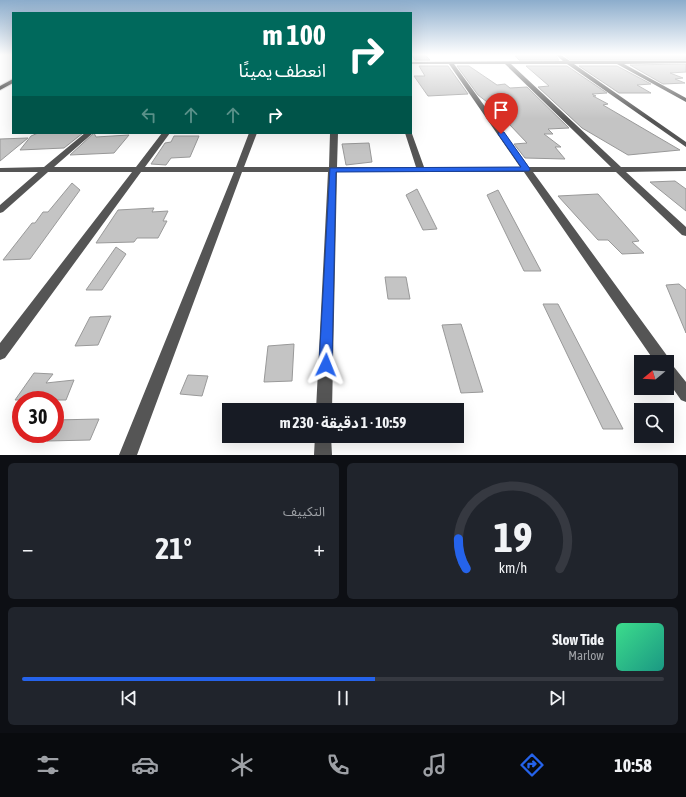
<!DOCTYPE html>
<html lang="ar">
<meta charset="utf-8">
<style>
body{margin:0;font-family:"Asap Condensed","Noto Sans Arabic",sans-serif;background:#20242c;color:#f1f3f6;direction:rtl;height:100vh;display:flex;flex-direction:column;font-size:15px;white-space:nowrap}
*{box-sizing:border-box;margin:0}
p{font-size:13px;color:#9ea1a6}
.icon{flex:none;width:22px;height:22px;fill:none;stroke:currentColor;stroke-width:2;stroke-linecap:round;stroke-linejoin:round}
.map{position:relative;height:455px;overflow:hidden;direction:ltr}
.sheet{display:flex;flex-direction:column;gap:8px;padding:8px;background:#0d0f14;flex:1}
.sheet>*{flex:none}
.top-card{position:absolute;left:12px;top:12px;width:400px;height:122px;border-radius:0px;box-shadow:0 4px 16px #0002;direction:rtl;background:#00695c;color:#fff;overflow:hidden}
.needle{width:26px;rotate:252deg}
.fabs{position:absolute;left:634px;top:355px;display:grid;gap:8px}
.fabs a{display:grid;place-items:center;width:40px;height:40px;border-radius:0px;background:#171b24;box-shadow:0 4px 16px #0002;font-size:20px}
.speed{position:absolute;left:12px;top:391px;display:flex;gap:8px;font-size:20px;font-weight:700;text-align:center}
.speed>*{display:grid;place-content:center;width:52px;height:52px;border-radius:50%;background:#171b24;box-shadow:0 4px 16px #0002;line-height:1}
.speed .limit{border:6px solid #d22;background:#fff;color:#111}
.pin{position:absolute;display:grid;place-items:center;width:34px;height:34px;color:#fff;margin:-41px -17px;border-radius:50% 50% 50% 0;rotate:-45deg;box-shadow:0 0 4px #0007}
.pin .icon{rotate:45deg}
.me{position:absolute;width:44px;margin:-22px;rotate:2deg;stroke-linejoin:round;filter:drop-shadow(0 0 3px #0008)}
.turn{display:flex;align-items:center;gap:14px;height:84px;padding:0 20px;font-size:18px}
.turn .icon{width:52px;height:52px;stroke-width:2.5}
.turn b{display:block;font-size:28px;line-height:34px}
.lanes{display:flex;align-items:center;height:38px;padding:0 20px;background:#0003;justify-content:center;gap:20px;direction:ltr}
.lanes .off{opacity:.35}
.big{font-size:30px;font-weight:700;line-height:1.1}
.sheet .tile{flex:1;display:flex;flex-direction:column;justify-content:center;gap:6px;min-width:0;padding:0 14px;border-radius:6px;background:#20242c}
.sheet .dial{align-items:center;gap:0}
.dial svg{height:104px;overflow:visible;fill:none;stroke:#363941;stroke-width:7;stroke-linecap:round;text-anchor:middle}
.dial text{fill:#f1f3f6;stroke:none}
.song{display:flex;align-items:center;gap:12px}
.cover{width:48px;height:48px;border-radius:6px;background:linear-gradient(135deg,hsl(150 70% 55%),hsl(170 70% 35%))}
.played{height:4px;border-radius:2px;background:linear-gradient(90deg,#2563eb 55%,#363941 55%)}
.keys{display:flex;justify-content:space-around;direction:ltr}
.heat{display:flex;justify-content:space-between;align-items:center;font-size:22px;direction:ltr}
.sheet .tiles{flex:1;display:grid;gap:8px;grid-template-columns:1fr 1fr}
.tile:last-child{grid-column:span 2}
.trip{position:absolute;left:222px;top:403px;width:242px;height:40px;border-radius:0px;background:#171b24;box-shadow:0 4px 16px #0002;font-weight:700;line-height:40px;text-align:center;direction:rtl}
.tabs{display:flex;height:64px;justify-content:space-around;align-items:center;background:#090b0e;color:#9ea1a6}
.tabs .icon{width:28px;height:28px}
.tabs .on{color:#2563eb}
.tabs b{font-size:18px;color:#f1f3f6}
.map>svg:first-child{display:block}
.building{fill:#c4c4c4;stroke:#999}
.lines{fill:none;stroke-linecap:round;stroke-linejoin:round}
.major-casing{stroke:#dbdbdb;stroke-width:2}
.minor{fill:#555;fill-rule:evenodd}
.major{fill:#000;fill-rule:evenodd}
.route{fill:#2563eb;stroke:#184099}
</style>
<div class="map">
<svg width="686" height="455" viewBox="0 0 686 455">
<rect width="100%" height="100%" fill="#fff"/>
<path class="building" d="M412 55H425L430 60H415Z
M528 55H555L559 60H519L515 56Z
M564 55H686V60H570Z
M686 64V72L670 73 683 78 675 79 685 83 663 84 630 65Z
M419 66H448L468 94 428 96 414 76H425Z
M457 66H469L497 85 505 84 510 88 527 87 569 128 548 129 553 134H544L561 147H555L565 159 525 158 514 144 527 143 491 105 478 95Z
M526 66H567L607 93 592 94 596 96H593L608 104 603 105 680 150 628 155 582 128 538 87 549 86Z
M579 66H617L651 84 637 85 651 93H619Z
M38 133H83L64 148 20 150 31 136Z
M94 133 96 137 129 135 114 153 70 155Z
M174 136H199L190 157 171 158 166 165 151 164 165 143 171 142Z
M28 138 0 161V139Z
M369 143 372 162 346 165 342 144Z
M675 181 686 189V211L650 182Z
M72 183 80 190 30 259 3 260 32 223H35L43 212H48Z
M417 189 437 229 423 230 406 195Z
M498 190 541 271H524L487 195Z
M598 194 639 241 632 242 644 253 622 254 608 240H598L558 196Z
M154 208 152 212 168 211 163 221H167L158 238H137L134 242 96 243 118 210Z
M116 247 126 254 102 290H86Z
M385 277H406L410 299H388Z
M679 284 686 290V333L666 285Z
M543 304H558L623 429H603Z
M111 316 98 345 75 346 90 317Z
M461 324 483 392 461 393 442 325Z
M294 344 292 381 264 382 268 346Z
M34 373 53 374 46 383 74 380 66 400H15Z
M188 375 208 376 202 396 180 394Z
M99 419 90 440 47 441 51 434H55V420Z"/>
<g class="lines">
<defs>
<path id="major" d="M13 79V83L0 90V86Z"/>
</defs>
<use href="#major" class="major-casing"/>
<path class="minor" d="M556 55H561L570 61H686V63L624 64 686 98V102L617 64H574L686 142V147L567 64H511L621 167H686V171L626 172 686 227V236L682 235 616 172H533L668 357 670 362 686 382V402L681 400 667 380V362H655L524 172H337L332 410H316L328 172H242L137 455H119L234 172H141L5 358 0 360V343L132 172H48L3 212 0 213V205L38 172H0V168L44 167 85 133H93L54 167H136L162 133H170L145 167H236L249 133H257L244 167H329L330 133H338L337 167H416L405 133H411V131L424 167H520L449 64H411V62L563 61ZM454 64H505L611 167H529Z
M315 436H331L332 455H314Z"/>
<use href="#major" class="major"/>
</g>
<linearGradient id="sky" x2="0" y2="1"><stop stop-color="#8cadcc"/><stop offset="0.46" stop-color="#fff"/><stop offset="1" stop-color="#fff" stop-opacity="0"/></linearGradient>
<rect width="686" height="119" fill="url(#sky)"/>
<path class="route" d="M499 132H504L530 169 529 171 336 172 332 365 330 369 326 371 321 369 319 365 330 168 521 167 498 134Z"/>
</svg>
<div class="fabs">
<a><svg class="needle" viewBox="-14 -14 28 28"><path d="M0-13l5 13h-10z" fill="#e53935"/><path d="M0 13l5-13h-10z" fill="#9ea1a6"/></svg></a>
<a><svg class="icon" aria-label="search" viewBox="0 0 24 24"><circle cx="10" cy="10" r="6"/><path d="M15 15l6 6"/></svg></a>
</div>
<div class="speed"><div class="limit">30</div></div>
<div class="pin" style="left:501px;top:134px;background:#d93025"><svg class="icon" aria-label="arrive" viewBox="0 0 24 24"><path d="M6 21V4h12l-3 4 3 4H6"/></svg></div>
<svg class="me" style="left:326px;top:365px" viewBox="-20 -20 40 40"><path d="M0-17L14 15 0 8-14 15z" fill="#2563eb" stroke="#fff" stroke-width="4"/></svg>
<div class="trip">10:59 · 1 دقيقة · 230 m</div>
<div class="top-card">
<div class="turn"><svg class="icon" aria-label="right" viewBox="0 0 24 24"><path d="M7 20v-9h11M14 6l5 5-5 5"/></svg><div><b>100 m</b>انعطف يمينًا</div></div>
<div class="lanes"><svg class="icon off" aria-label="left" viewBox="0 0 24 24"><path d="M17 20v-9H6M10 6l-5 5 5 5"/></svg><svg class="icon off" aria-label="ahead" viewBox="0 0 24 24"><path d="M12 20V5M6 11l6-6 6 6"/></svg><svg class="icon off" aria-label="ahead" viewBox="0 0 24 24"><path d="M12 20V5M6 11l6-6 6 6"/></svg><svg class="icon" aria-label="right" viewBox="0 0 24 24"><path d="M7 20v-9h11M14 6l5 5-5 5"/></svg></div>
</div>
</div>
<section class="sheet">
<div class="tiles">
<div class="tile dial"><svg viewBox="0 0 100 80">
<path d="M14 69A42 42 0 1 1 86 69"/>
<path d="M14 69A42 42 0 0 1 8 46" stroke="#2563eb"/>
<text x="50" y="56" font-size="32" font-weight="700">19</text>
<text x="50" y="72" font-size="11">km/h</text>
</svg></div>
<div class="tile"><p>التكييف</p>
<div class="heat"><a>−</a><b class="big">21°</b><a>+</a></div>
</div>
<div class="tile">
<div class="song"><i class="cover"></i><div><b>Slow Tide</b><p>Marlow</p></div></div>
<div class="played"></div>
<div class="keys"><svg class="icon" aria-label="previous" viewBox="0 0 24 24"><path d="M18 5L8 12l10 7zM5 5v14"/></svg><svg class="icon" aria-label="pause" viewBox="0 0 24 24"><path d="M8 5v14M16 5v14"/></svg><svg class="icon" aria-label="next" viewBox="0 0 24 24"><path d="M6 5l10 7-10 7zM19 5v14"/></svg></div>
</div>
</div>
</section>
<nav class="tabs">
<b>10:58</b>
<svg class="icon on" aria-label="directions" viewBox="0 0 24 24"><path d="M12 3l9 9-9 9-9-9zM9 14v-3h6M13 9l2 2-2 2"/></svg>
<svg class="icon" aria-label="music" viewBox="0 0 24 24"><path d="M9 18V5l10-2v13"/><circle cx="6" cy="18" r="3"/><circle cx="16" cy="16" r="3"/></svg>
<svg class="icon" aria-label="phone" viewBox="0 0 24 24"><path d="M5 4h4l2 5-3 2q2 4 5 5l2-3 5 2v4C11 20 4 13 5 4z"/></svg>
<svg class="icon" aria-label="climate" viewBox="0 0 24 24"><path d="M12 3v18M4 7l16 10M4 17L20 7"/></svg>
<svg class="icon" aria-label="car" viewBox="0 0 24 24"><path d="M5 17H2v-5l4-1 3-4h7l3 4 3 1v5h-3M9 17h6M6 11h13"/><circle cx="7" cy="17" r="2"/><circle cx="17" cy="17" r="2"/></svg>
<svg class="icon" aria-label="filters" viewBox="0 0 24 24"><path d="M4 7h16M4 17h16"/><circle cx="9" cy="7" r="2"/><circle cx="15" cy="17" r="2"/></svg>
</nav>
